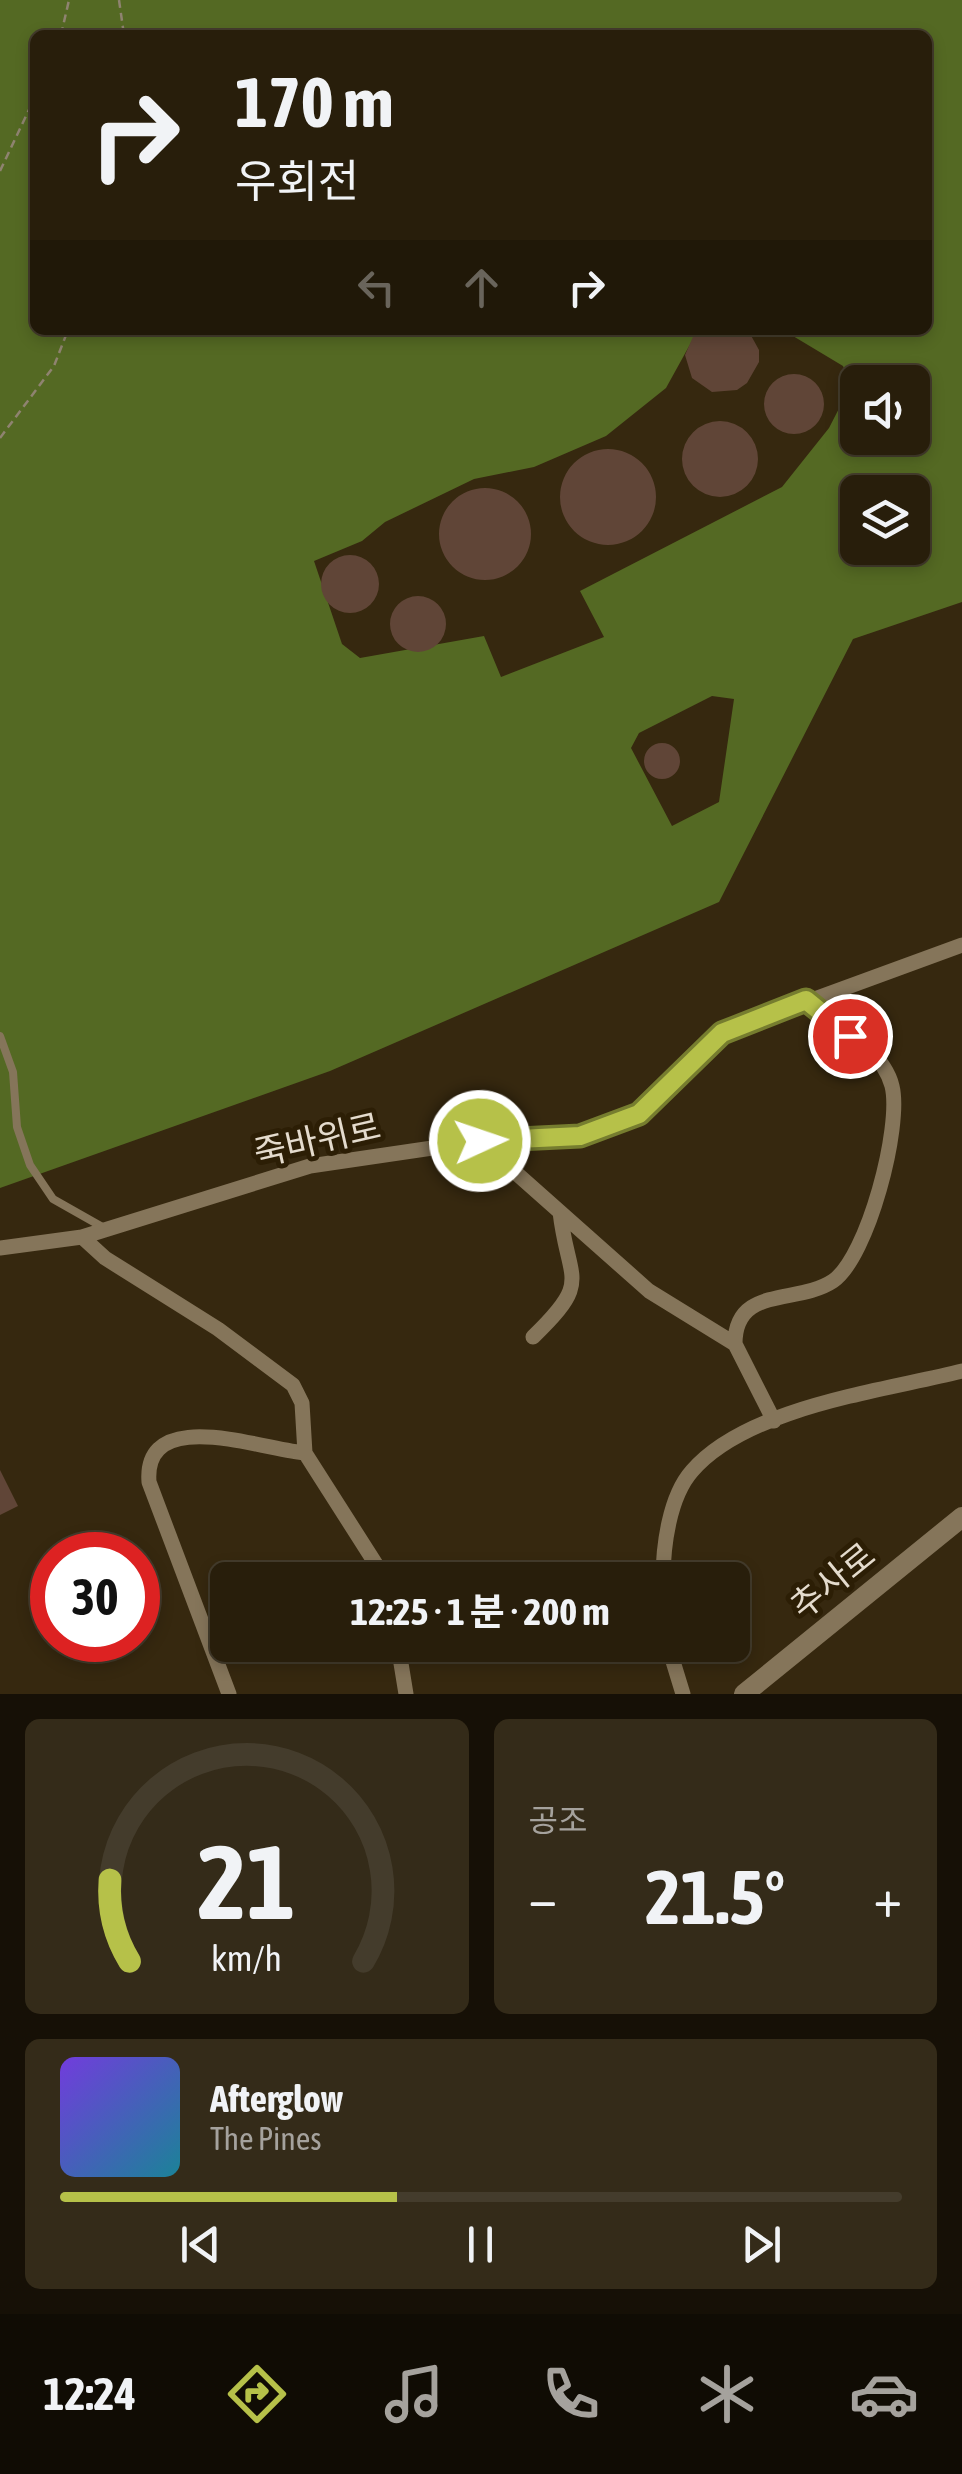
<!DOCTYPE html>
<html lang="ko">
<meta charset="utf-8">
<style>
body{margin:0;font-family:"Asap Condensed","Noto Sans KR",sans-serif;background:#342b19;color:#f1f3f6;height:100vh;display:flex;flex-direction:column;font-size:38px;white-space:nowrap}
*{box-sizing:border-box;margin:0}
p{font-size:32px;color:#a5a29d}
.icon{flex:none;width:55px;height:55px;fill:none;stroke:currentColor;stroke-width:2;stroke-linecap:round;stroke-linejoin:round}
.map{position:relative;height:1694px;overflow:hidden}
.drawer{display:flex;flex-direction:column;gap:25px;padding:25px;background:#161006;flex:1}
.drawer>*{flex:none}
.hud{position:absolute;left:30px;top:30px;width:902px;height:305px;border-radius:15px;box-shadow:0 5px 15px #0003,0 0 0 2px #443c2c;background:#281e0b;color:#f1f3f6;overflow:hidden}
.tools{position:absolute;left:840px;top:365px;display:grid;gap:20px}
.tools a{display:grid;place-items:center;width:90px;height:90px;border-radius:15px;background:#281e0b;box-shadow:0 5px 15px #0003,0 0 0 2px #443c2c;font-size:50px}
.speed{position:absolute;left:30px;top:1532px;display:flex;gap:20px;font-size:50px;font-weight:700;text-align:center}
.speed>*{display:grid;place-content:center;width:130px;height:130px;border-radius:50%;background:#281e0b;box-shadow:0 5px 15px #0003,0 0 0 2px #443c2c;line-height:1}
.speed .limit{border:15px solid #d22;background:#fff;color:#111}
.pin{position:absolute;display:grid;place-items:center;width:85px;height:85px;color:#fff;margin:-42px;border:5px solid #fff;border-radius:50%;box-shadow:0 2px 10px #0007}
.me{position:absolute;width:110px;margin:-55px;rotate:87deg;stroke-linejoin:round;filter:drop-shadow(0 0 8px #0008)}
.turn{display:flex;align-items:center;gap:35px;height:210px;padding:0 40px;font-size:45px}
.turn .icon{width:130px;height:130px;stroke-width:2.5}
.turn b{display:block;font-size:70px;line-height:85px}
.lanes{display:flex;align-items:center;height:95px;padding:0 40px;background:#0003;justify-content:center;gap:50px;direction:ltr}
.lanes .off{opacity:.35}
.big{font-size:75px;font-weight:700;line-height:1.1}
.drawer .card{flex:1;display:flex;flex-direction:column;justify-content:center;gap:15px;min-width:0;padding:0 35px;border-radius:15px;background:#342b19}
.drawer .dial{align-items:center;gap:0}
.dial svg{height:260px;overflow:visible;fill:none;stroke:#443c2c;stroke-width:7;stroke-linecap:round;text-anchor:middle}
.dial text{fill:#f1f3f6;stroke:none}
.song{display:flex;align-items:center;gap:30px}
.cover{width:120px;height:120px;border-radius:15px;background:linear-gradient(135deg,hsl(260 70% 55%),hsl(190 70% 35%))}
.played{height:10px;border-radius:5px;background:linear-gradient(90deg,#b6c149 40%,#443c2c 40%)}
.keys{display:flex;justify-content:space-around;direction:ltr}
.heat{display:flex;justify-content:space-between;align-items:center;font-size:55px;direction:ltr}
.drawer .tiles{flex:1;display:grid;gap:25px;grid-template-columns:1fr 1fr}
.card:last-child{grid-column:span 2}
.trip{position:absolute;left:210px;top:1562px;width:540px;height:100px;border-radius:15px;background:#281e0b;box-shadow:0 5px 15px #0003,0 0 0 2px #443c2c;font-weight:700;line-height:100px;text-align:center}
.tabs{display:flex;height:160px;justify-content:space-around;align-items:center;background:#100c04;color:#a5a29d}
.tabs .icon{width:70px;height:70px}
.tabs .selected{color:#b6c149}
.tabs b{font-size:45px;color:#f1f3f6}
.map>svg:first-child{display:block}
.forest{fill:#546923;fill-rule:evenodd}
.building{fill:#604537}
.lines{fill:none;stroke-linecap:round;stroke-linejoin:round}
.path{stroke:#8f8370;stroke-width:2.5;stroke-dasharray:8 5;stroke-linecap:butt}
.service{stroke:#85755a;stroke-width:8}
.minor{stroke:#85755a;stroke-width:15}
.tertiary{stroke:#85755a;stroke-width:20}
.route-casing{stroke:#767d2f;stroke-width:25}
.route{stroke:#b6c149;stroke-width:18}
.labels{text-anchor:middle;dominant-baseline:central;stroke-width:10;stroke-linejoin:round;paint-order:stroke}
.street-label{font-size:35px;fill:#e4dbcd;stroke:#2c1e05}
</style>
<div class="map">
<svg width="962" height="1694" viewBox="0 0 962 1694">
<rect width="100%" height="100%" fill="#36280f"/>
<path class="forest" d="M0 0H962V602L853 639 719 902 330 1071 0 1188ZM35 35H928V330H783L843 366 851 385 829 428 782 487 580 591 604 637 501 677 484 636 360 658 342 644 314 561 362 541 385 522 474 479 534 467 606 436 666 388 698 330H35ZM858 382H912V438H858ZM858 492H912V548H858ZM712 696 734 699 719 802 672 826 631 748 639 733Z"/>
<path class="building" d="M696 330H748L759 350V362L747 383 737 390 712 392 692 378 685 355Z
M764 404a30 30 0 1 1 60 0a30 30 0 1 1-60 0Z
M682 459a38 38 0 1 1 76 0a38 38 0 1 1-76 0Z
M560 497a48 48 0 1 1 96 0a48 48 0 1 1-96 0Z
M439 534a46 46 0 1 1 92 0a46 46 0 1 1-92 0Z
M321 584a29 29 0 1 1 58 0a29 29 0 1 1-58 0Z
M390 624a28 28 0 1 1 56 0a28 28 0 1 1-56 0Z
M644 761a18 18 0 1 1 36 0a18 18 0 1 1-36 0Z
M0 1470 18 1506 0 1515Z"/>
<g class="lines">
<path class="path" d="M119 0 124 35
M61 35 69 0
M0 171 35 97
M0 438 54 366 68 330"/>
<path class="service" d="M0 1036 13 1072 17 1127 30 1165 53 1199 106 1229"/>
<path class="minor" d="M480 1141 649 1291 735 1344 774 1421
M82 1237 105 1258 218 1329 293 1385 302 1403 305 1453 386 1580
M0 1248 82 1237 310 1166 480 1141 580 1136 639 1114 722 1033 962 945
M533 1337C593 1279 568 1283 560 1212
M735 1344C735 1285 797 1305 833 1281 868 1257 902 1126 892 1086 883 1049 833 1022 806 1000
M663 1580C663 1547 669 1497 692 1471 747 1407 883 1391 962 1371
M398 1645 406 1694
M668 1645 683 1694
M229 1694 149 1482C143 1404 264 1450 305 1453"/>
<path class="tertiary" d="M744 1694 962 1517"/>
</g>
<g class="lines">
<defs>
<path id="route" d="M480 1141 580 1136 639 1114 722 1033 806 1000 850 1036"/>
</defs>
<use href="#route" class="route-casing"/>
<use href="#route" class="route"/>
</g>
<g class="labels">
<g class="street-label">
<text transform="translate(317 1139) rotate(-13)">죽바위로</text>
<text transform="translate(832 1580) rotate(-39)">추사로</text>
</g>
</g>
</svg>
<div class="tools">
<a><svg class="icon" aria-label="sound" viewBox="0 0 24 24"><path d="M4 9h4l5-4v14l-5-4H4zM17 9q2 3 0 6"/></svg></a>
<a><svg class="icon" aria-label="layers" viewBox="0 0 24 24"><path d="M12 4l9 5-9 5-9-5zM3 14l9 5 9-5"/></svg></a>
</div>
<div class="speed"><div class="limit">30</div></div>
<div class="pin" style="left:850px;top:1036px;background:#d93025"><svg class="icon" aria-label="arrive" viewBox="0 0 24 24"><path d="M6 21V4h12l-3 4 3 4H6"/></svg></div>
<svg class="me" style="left:480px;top:1141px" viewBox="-20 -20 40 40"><circle r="17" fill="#b6c149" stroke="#fff" stroke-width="3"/><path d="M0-11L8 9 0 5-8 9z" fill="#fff"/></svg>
<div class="trip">12:25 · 1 분 · 200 m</div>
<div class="hud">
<div class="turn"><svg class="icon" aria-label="right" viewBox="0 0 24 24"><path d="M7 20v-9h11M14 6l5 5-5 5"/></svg><div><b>170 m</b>우회전</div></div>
<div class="lanes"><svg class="icon off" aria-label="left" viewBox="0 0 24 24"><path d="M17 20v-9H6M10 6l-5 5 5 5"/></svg><svg class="icon off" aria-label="ahead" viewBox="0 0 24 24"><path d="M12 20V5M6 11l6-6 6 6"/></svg><svg class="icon" aria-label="right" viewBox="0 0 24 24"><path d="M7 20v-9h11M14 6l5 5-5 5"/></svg></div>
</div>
</div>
<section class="drawer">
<div class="tiles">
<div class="card dial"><svg viewBox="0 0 100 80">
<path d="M14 69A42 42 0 1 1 86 69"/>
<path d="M14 69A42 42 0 0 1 8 44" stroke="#b6c149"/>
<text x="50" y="56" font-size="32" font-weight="700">21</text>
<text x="50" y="72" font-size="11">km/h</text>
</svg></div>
<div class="card"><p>공조</p>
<div class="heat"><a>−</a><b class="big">21.5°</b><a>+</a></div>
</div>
<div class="card">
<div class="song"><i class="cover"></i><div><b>Afterglow</b><p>The Pines</p></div></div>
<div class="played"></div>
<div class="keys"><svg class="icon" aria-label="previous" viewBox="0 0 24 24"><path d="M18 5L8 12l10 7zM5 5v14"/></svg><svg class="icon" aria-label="pause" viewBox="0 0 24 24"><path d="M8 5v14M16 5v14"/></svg><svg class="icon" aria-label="next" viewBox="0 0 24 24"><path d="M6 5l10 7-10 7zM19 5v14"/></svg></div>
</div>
</div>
</section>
<nav class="tabs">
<b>12:24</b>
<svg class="icon selected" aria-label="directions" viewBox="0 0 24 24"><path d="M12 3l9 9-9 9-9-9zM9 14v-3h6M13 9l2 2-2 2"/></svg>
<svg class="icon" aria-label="music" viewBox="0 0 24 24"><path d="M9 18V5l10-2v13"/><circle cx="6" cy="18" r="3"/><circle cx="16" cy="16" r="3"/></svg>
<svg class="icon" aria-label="phone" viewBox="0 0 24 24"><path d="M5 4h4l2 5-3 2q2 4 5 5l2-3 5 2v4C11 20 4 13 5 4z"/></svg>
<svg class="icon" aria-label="climate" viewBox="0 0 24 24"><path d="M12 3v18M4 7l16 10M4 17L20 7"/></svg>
<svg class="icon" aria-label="car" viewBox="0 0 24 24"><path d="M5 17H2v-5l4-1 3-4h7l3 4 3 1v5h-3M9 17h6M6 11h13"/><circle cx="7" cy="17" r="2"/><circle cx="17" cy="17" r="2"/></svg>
</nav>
